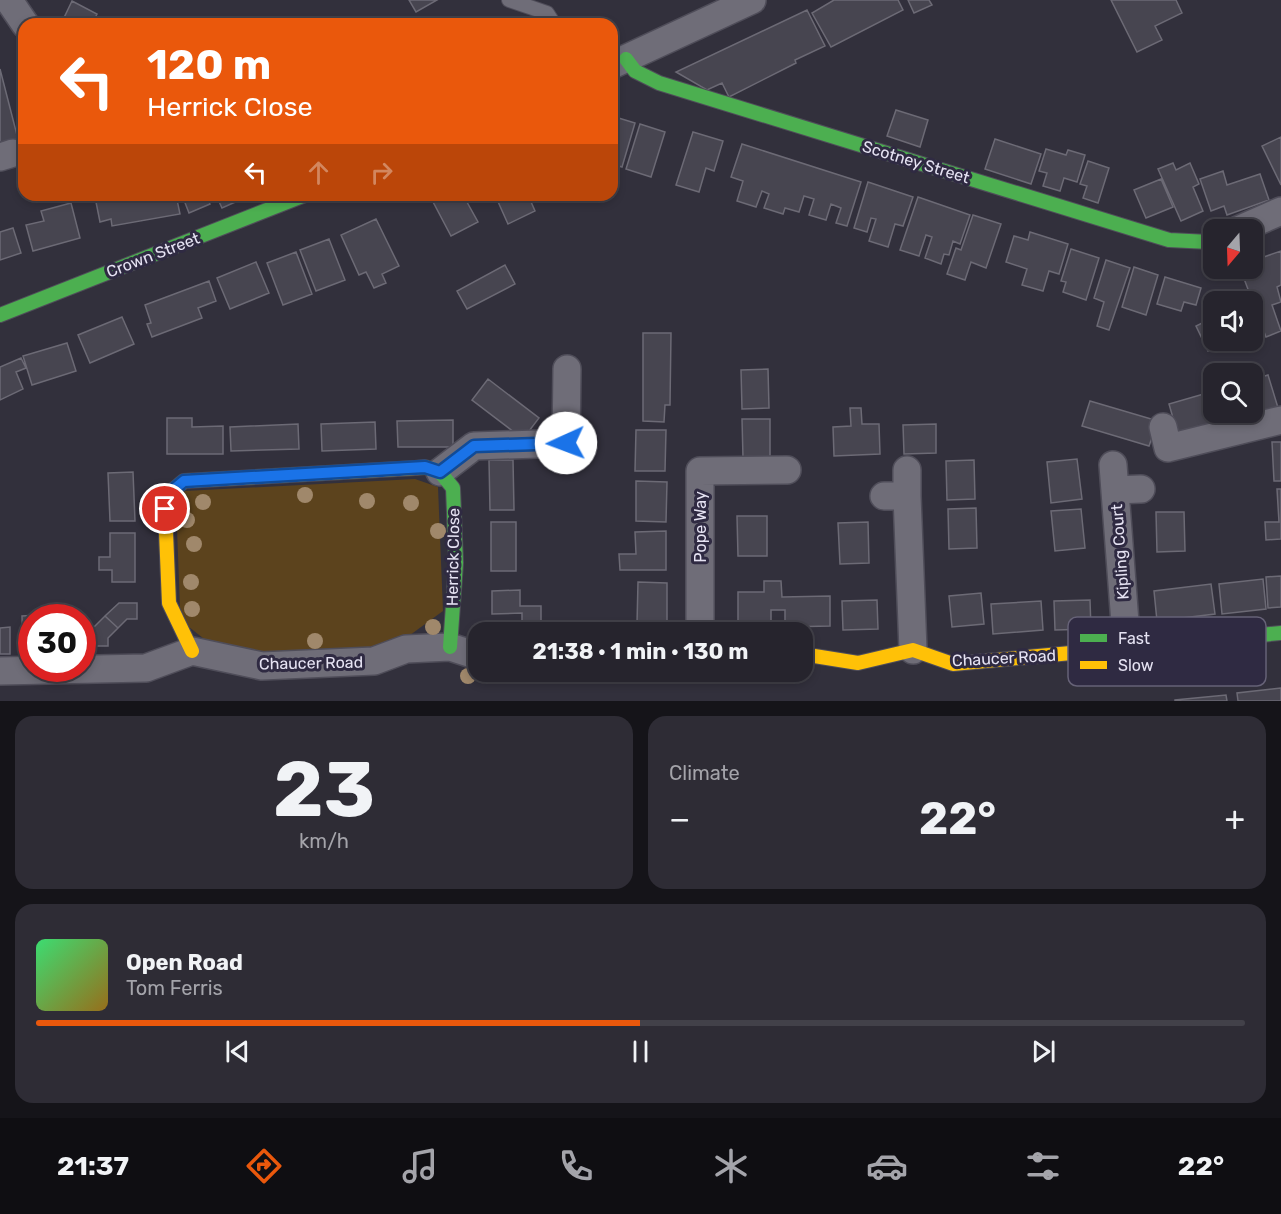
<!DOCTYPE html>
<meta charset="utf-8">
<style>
body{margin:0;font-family:Rubik,sans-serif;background:#2e2c35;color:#f1f3f6;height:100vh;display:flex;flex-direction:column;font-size:22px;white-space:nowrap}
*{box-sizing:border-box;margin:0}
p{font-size:20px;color:#a4a4aa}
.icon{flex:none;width:33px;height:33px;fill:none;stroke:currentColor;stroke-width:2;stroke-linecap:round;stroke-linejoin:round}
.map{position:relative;height:701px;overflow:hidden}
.drawer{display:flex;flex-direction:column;gap:15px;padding:15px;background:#151419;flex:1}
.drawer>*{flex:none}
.top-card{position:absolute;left:18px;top:18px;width:600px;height:183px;border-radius:18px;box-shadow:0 3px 9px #0003,0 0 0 2px #424149;background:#ea580c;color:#fff;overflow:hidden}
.needle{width:39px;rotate:199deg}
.fabs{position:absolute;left:1203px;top:219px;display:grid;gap:12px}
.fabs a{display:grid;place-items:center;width:60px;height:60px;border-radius:12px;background:#26242d;box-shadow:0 3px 9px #0003,0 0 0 2px #424149;font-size:30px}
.speed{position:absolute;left:18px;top:604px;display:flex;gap:12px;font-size:30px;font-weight:700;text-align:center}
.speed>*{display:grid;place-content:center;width:78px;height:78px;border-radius:50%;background:#26242d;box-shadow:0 3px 9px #0003,0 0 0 2px #424149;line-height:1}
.speed .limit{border:9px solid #d22;background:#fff;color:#111}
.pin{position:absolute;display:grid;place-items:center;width:51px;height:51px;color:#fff;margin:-26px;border:3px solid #fff;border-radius:50%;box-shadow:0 2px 6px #0007}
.me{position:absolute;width:66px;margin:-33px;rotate:268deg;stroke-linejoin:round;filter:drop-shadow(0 0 4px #0008)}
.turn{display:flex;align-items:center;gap:21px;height:126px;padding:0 30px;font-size:27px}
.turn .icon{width:78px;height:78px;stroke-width:2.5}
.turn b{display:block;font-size:42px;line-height:51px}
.lanes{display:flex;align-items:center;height:57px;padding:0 30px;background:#0003;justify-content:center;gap:30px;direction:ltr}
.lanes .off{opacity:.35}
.big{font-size:45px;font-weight:700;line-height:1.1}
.drawer .widget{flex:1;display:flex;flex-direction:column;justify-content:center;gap:9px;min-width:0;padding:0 21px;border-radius:18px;background:#2e2c35}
.drawer .dial{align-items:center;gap:0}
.dial b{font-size:78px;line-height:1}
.song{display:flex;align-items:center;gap:18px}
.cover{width:72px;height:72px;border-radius:9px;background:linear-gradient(135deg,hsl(140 70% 55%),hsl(40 70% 35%))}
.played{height:6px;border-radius:3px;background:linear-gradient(90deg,#ea580c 50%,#424149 50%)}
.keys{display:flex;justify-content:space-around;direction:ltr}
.heat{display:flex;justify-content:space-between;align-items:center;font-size:33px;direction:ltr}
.drawer .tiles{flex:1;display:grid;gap:15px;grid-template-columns:1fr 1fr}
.widget:last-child{grid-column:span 2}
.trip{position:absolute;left:468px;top:622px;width:345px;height:60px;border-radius:18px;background:#26242d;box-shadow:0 3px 9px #0003,0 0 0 2px #424149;font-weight:700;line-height:60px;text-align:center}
.tabs{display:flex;height:96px;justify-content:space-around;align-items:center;background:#0f0e12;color:#a4a4aa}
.tabs .icon{width:42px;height:42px}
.tabs .on{color:#ea580c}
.tabs b{font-size:27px;color:#f1f3f6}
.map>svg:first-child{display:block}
.green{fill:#5c431d}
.building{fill:#474550;stroke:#6c6a75;stroke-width:1.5}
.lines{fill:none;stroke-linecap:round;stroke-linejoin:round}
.lane-casing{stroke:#4f4d59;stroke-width:16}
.street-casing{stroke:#4f4d59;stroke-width:30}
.fast-casing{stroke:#4f4d59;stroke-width:16}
.slow-casing{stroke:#4f4d59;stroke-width:16}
.lane{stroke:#6f6d78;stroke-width:14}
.street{stroke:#6f6d78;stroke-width:27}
.fast{stroke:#4caf50;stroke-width:14}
.slow{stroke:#ffc107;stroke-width:14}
.tree{fill:#a0886b}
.route-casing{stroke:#114b97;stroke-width:15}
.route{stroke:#1a73e8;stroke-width:10}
.labels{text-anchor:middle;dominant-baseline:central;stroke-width:6;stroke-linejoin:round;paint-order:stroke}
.street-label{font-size:16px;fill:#e6e3f3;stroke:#2f2a42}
.key{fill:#2f2a42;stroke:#666277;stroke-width:1.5}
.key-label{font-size:16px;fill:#e6e3f3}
</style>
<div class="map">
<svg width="1281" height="701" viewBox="0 0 1281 701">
<rect width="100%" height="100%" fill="#32303c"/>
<path class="green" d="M415 479 438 487 443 611 406 638 374 652 284 657 213 646 189 627 180 608 176 502 185 491Z"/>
<path class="building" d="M409 0H437L416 12Z
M834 0H898L903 10 831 47 812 13Z
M908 0H929L932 5 914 13Z
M1111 0H1176L1182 13 1155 26 1162 40 1137 52Z
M72 1 97 14 92 24H61Z
M807 10 825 46 795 60 796 63 729 97 722 83 707 90 676 72Z
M0 69 18 139 0 144Z
M896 110 928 120 920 147 887 136Z
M612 116 635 123 622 167 612 164Z
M640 124 665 132 651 177 626 169Z
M693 132 723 141 714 171 706 168 699 192 676 185Z
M1281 137V185L1262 146Z
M995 139 1041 154 1031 184 985 169Z
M742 144 861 182 847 226 836 223 841 208 831 204 826 220 809 215 814 199 804 196 799 212 785 208 783 214 764 208 769 194 762 191 756 207 737 201 743 181 731 177Z
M1046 149 1066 155 1068 150 1085 155 1077 182 1064 178 1060 191 1043 186 1047 173 1039 171Z
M1088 161 1109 168 1098 203 1083 198 1087 186 1080 184Z
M1173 163 1176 170 1190 163 1199 184 1193 187 1203 211 1181 221 1158 169Z
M1223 171 1227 185 1260 174 1269 200 1227 215 1224 206 1211 211 1200 179Z
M1161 179 1173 207 1146 218 1134 190Z
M868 182 913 197 903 226 895 224 888 247 869 241 876 219 871 218 867 232 854 228Z
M107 195H176L180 214 112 226 111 219 100 222 95 197Z
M182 195H206L210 204 189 213Z
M216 195H251L222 208Z
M437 195H463L478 222 451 236 431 198Z
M495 195H528L535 211 508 224Z
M918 197 970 215 960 244 953 241 949 255 944 254 941 264 925 258 932 237 926 235 919 256 900 250Z
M71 203 80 238 33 251 26 225 44 221 41 211Z
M973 215 1001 224 986 268 971 262 965 280 947 274 956 248 961 250Z
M376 219 399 266 382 274 386 283 374 288 366 272 359 275 341 235Z
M13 228 21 253 0 260V232Z
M1030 232 1068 244 1059 274 1049 271 1043 291 1022 285 1027 269 1006 262 1014 236 1028 240Z
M329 239 345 280 316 291 300 250Z
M1071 249 1099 258 1086 300 1063 292 1066 282 1061 281Z
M1281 251V285L1277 287 1281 302 1272 305 1281 331 1266 337 1240 268H1252V261Z
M296 252 312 294 283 305 267 263Z
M1106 260 1130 268 1109 330 1097 326 1104 302 1094 298Z
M256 262 269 293 230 309 217 278Z
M505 265 515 284 467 309 457 291Z
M1134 267 1158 275 1146 315 1122 307Z
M1165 277 1201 288 1196 305 1184 302 1181 311 1157 304Z
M209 281 216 301 198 308 202 318 152 337 147 324 151 323 145 305Z
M122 317 134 344 90 363 78 335Z
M1214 317V340H1228L1208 351 1196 326Z
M643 333H671L670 405H665L664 422 643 421Z
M67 343 76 371 32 385 23 356Z
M21 358 26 368 16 372 23 389 0 400V367Z
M768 369 769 408 742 409 741 370Z
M1268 375 1279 411 1179 439 1169 404 1214 391V412H1252V380Z
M488 379 539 418 523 439 472 400Z
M1090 401 1158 421 1149 446 1082 426Z
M850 408H861L862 424H879L880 454 834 456 833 427 851 426Z
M167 418H192V427L223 426V454H167Z
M742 419H770V458H743Z
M453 420V447H398L397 421Z
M375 422 376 449 322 451 321 424Z
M298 424 299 449 231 451 230 427Z
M936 424V453L904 454 903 425Z
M636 430H666L665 471H635Z
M1272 442H1281V481H1274Z
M1077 459 1082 499 1051 503 1047 462Z
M489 460H513L514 510H490Z
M974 460 975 499 947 500 946 461Z
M133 472 135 521H110L108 473Z
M636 481 667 482 666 522 636 521Z
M1277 489H1281V539L1266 540 1265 522H1279Z
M976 508 977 548 949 549 948 509Z
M1081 509 1085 548 1055 551 1051 511Z
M1156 512H1184L1185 551 1157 552Z
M737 516H767V556H738Z
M491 522H516V571H491Z
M868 522 869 563 840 564 838 523Z
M666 531V570H620L619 554H636L635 532Z
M110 533H135V582H112V570H99V557H110Z
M1281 576V607L1268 608 1266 577Z
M1263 579 1266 609 1222 614 1219 584Z
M764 581H781L782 597 830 596V626L785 627V610H771V622L738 623V592H764Z
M638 582 667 583V624H637Z
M1211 584 1215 614 1157 621 1154 591Z
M520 590V606H541V633H522V613L492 614V591Z
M981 593 984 624 952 627 949 596Z
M877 600 878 629 843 630 842 601Z
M1090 600 1091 629 1055 630 1054 601Z
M1041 601 1043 630 993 634 991 604Z
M119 603H137V619H127L118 628 105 616Z
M38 615V618H32V653H23L22 616Z
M105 616 118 628 108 638V646H92V629Z
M10 627V654H0V628Z
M1281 688V701H1238L1237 693Z
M1226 695 1227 701H1175V700Z"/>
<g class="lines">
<defs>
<path id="lane" d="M509 0 547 13 554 24"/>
<path id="street" d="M10 2 25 24
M612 65 752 0
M0 157 13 153
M1238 230 1281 211
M1163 427 1168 448 1281 420
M1113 465 1127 649
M907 470V496
M440 472 474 446 566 443 567 369
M1115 490 1141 489
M884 496H907L913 650
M700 633V471L787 470
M0 671 146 668 192 651 262 666 374 661 406 649 450 647 478 656"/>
<path id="fast" d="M626 59 635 71 659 83 1169 240 1209 242 1214 240
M0 315 305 195
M415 468 425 467 440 472 453 488 456 563 450 647
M1125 648 1281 633"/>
<path id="slow" d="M192 651 169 603 165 509 172 491 184 481 415 468
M802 654 858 663 913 650 953 664 1125 648"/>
</defs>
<use href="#lane" class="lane-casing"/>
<use href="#street" class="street-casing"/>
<use href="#fast" class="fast-casing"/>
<use href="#slow" class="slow-casing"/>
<use href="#lane" class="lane"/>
<use href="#street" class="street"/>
<use href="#fast" class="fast"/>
<use href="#slow" class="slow"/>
</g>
<g class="tree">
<circle cx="305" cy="495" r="8"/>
<circle cx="367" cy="501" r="8"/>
<circle cx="203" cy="502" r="8"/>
<circle cx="411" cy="503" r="8"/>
<circle cx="187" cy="520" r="8"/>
<circle cx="438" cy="531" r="8"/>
<circle cx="194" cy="544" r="8"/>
<circle cx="191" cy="582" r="8"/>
<circle cx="192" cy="609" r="8"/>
<circle cx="433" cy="627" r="8"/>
<circle cx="315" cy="641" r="8"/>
<circle cx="468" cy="676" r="8"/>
</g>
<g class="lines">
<defs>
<path id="route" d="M165 509 172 491 184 481 425 467 440 472 474 446 566 443"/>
</defs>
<use href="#route" class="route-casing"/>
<use href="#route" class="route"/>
</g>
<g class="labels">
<g class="street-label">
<text transform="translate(916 162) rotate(17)">Scotney Street</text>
<text transform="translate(153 255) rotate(-21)">Crown Street</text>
<text transform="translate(700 527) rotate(-90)">Pope Way</text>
<text transform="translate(1120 552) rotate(-94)">Kipling Court</text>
<text transform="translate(453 557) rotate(-89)">Herrick Close</text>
<text transform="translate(1004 658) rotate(-3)">Chaucer Road</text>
<text transform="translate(311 663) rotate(-1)">Chaucer Road</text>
</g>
</g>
<rect x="1068" y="617" width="198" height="69" rx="9" class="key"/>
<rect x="1080" y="634" width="27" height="8" fill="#4caf50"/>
<rect x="1080" y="661" width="27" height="8" fill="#ffc107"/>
<g class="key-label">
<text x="1118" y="644">Fast</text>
<text x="1118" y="671">Slow</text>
</g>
</svg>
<div class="fabs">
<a><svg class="needle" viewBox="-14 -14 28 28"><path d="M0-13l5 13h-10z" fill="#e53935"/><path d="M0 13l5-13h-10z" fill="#a4a4aa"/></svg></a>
<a><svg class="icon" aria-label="sound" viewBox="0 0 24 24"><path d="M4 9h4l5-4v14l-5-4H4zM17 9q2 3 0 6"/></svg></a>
<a><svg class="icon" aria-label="search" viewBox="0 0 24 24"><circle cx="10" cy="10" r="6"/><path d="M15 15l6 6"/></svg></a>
</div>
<div class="speed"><div class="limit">30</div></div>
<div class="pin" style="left:165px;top:509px;background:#d93025"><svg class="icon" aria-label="arrive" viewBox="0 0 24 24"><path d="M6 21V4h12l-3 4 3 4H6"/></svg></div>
<svg class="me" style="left:566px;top:443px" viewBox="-20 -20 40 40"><circle r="19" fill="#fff"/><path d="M0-13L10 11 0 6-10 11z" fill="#1a73e8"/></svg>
<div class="trip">21:38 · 1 min · 130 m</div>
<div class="top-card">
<div class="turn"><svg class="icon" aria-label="left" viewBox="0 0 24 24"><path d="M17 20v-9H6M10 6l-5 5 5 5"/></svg><div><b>120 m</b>Herrick Close</div></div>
<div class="lanes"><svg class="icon" aria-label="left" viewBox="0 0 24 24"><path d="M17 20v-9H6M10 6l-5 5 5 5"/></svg><svg class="icon off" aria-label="ahead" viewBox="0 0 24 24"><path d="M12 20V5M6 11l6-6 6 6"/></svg><svg class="icon off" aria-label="right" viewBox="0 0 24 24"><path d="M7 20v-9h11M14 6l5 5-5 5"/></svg></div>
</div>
</div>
<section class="drawer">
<div class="tiles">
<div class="widget dial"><b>23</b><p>km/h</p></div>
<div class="widget"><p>Climate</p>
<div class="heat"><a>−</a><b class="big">22°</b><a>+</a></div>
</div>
<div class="widget">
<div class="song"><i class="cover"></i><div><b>Open Road</b><p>Tom Ferris</p></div></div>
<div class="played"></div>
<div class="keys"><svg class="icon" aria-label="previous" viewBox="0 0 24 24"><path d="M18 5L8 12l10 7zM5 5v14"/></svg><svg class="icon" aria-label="pause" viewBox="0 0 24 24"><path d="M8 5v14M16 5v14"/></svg><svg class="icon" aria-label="next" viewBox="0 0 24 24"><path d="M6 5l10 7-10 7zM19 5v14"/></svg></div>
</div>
</div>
</section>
<nav class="tabs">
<b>21:37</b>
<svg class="icon on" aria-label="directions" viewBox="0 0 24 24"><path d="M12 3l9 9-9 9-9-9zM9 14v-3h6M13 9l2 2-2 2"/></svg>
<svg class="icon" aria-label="music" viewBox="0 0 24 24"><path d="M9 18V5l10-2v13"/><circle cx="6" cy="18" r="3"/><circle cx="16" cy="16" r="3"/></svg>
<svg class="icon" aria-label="phone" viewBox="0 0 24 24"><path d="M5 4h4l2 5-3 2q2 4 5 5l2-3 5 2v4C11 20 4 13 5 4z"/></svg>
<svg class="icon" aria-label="climate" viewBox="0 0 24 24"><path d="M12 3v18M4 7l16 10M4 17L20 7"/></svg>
<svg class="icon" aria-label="car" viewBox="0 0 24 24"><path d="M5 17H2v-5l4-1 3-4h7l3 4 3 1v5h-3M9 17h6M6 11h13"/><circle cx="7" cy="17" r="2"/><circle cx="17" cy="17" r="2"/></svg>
<svg class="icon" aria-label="filters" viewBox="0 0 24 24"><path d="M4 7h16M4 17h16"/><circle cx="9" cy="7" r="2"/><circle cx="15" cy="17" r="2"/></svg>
<b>22°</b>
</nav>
